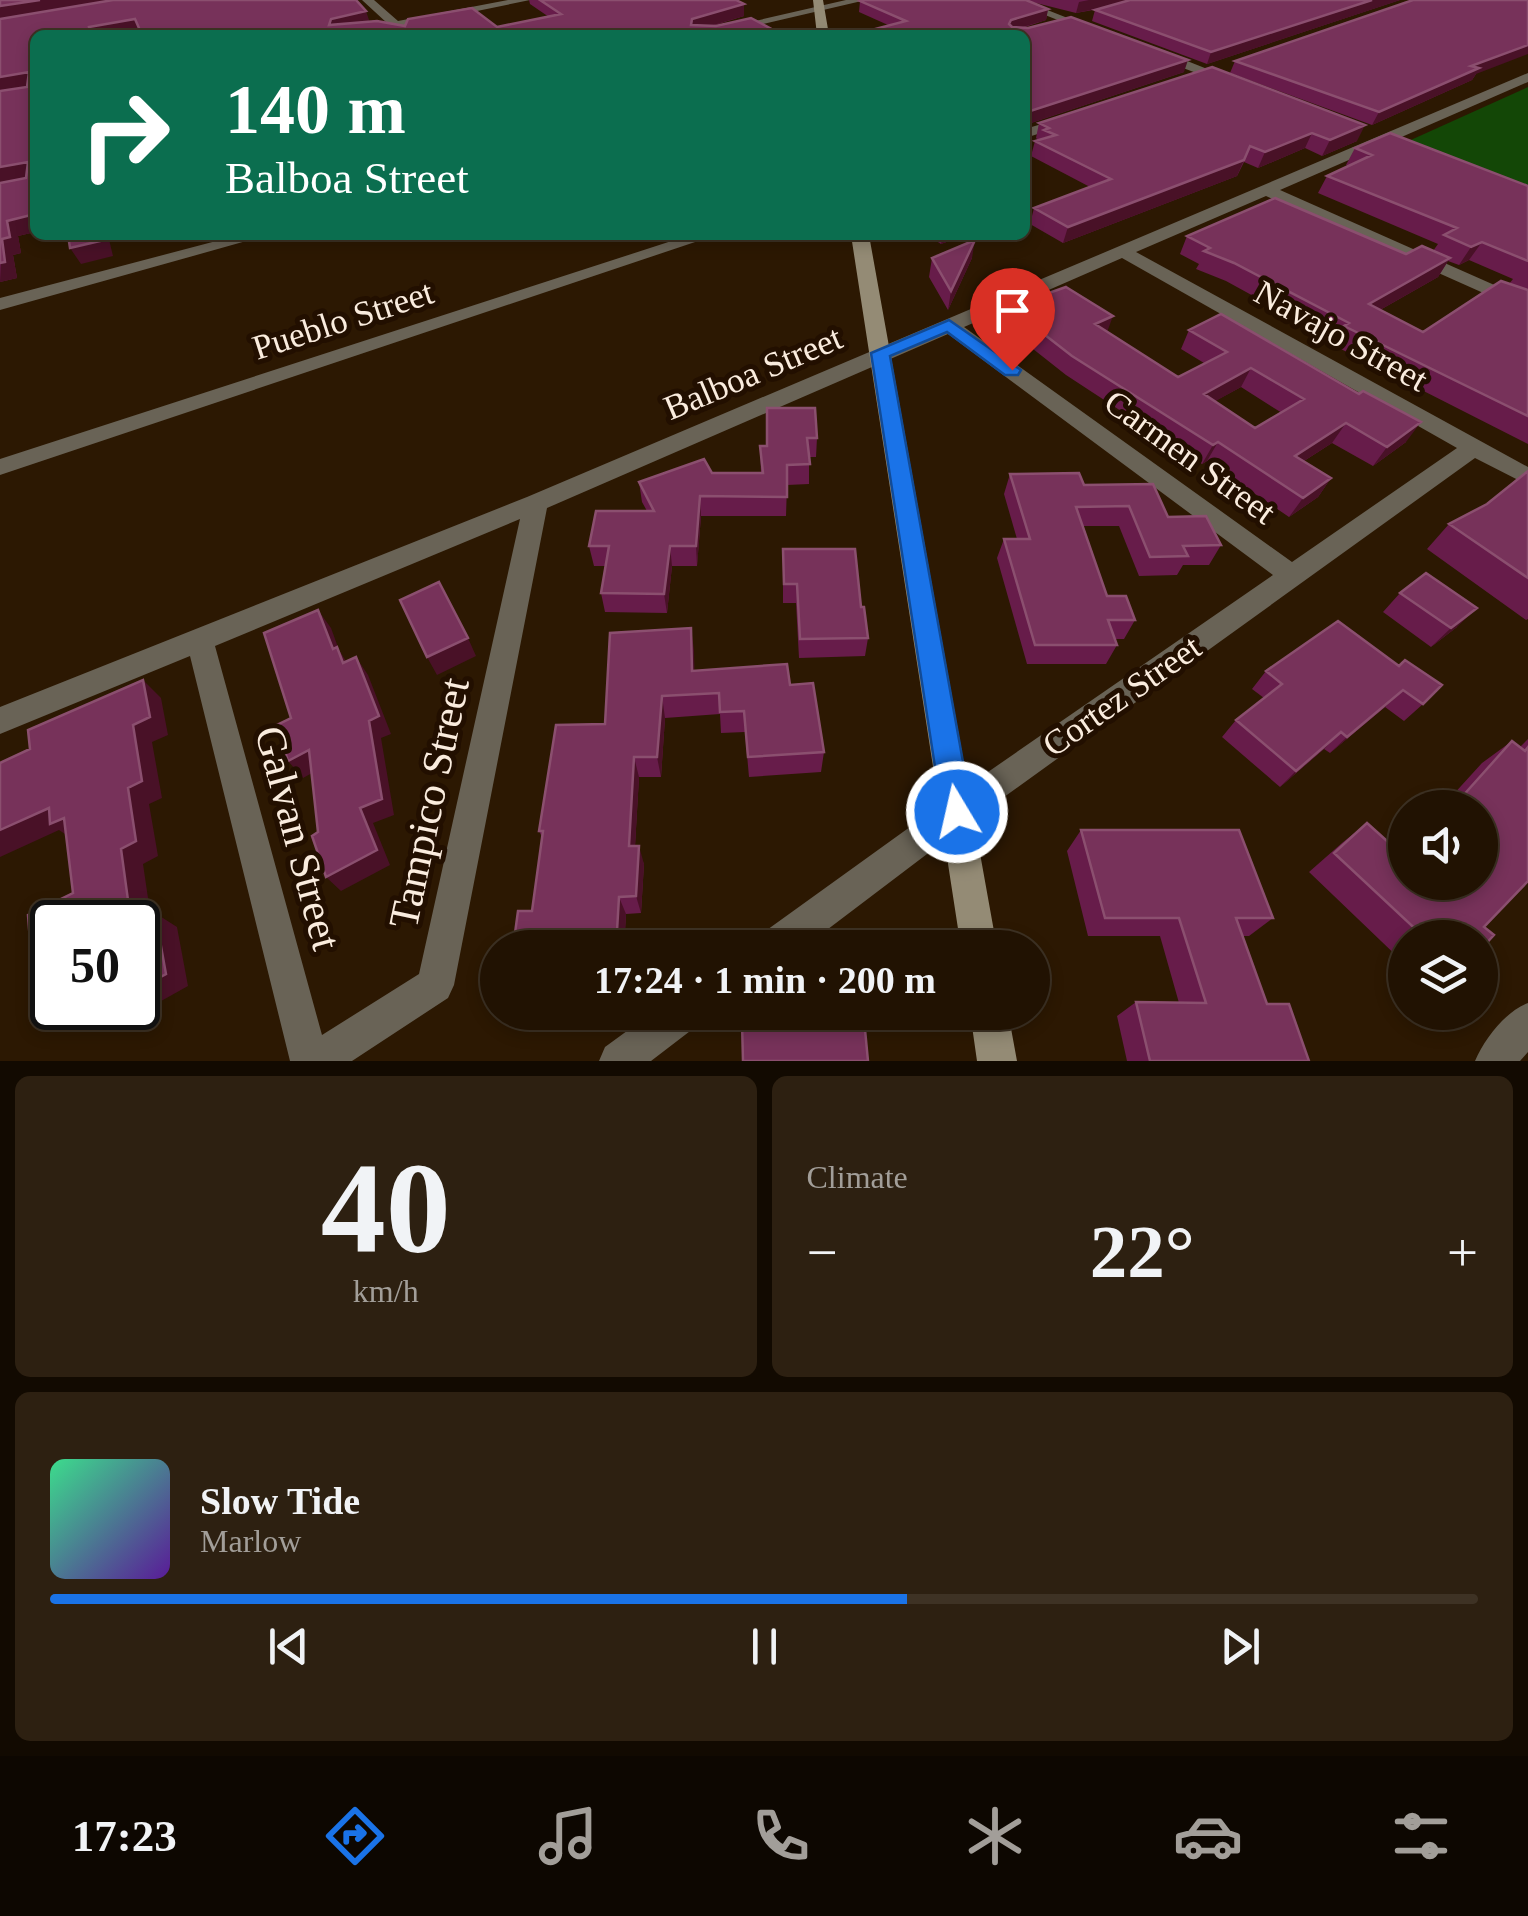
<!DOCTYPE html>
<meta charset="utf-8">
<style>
body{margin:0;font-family:"Times New Roman",serif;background:#2d2011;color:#f1f3f6;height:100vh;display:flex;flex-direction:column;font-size:38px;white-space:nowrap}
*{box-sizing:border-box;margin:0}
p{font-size:32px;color:#a29e99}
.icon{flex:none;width:55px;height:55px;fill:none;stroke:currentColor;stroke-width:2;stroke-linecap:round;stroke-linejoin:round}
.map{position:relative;height:1061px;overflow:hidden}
.side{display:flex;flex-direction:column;gap:15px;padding:15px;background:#120a01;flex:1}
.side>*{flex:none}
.guide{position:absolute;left:30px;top:30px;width:1000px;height:210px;border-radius:15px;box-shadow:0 5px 15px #0003,0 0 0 2px #3e3224;background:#0b6e4f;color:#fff;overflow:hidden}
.controls{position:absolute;left:1388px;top:790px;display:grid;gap:20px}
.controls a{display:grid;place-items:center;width:110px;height:110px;border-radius:50%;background:#211202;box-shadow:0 5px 15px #0003,0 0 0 2px #3e3224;font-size:50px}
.speed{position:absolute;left:30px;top:900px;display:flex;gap:20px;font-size:50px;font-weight:700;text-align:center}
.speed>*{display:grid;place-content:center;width:130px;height:130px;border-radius:50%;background:#211202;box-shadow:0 5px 15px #0003,0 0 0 2px #3e3224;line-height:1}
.speed .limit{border:5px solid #111;border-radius:15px;background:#fff;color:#111}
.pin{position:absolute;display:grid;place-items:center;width:85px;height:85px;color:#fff;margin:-102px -42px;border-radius:50% 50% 50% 0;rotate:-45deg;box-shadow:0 0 10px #0007}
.pin .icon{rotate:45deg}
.me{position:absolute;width:110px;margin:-55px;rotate:351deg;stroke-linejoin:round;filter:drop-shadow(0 0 8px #0008)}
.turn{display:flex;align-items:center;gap:35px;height:210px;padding:0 30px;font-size:45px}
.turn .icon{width:130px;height:130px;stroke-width:2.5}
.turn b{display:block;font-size:70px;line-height:85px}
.big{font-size:75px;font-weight:700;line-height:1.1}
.side .widget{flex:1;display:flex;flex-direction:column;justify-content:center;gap:15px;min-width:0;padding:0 35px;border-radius:15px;background:#2d2011}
.side .dial{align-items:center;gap:0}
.dial b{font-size:130px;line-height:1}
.song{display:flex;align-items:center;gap:30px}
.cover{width:120px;height:120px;border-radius:15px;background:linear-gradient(135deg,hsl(150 70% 55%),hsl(270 70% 35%))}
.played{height:10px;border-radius:5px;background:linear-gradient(90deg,#1a73e8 60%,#3e3224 60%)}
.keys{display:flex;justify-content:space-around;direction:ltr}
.heat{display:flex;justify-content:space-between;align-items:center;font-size:55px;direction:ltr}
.side .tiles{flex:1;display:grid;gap:15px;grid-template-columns:1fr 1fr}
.widget:last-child{grid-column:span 2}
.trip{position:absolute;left:480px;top:930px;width:570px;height:100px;border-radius:50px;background:#211202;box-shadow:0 5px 15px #0003,0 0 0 2px #3e3224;font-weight:700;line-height:100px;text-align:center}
.dock{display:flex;height:160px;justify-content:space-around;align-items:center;background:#0d0701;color:#a29e99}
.dock .icon{width:70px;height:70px}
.dock .current{color:#1a73e8}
.dock b{font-size:45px;color:#f1f3f6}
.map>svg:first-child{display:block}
.green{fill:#134706}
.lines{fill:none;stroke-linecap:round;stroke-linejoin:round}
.street{fill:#696356;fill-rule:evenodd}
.secondary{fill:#948b75;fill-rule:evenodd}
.wall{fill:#671c4a;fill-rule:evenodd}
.shaded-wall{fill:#491127}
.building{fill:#77325a;stroke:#8b4f6f;stroke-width:2.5;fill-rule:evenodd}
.route{fill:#1a73e8;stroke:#114b97;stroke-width:2.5}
.labels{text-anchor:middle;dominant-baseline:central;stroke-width:10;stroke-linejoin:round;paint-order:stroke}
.street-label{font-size:35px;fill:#faecde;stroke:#220f00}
.near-street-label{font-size:42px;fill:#faecde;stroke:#220f00}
</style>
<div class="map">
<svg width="1528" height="1061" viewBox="0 0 1528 1061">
<rect width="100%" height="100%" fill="#2c1802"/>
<path class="green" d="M1528 87V187L1409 141 1413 139Z"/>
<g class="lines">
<path class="street" d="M362 0H374L398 21 508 0H530L404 26 409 35H400L393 29 336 35 387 23Z
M846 0H866L716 35H694Z
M1007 0H1022L1098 30 1088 32Z
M1154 51H1162L1240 82 1228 85 1154 57Z
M1528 73V82L1280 190 1528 300V313L1266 196 1136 252 1528 467V485L1475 458 968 823 803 948H755L760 935 946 801 1273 575 948 334 547 508 454 985 448 998 352 1061H290L190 656 0 734V707L527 497ZM1122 258 1457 448 1292 562 964 327ZM520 519 419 974 322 1035 215 646Z
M1068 116 1075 120 1073 123 1025 138V129Z
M239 235H268L0 310V298Z
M690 235H716L0 475V459Z
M1528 1003V1052L1520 1061H1475C1485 1038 1505 1012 1528 1003Z
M653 1012H704L698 1025 651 1061H599L605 1047Z"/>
<path class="secondary" d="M813 0H823L829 35H817Z
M851 235H869L997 948H961Z
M970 1012H1008L1017 1061H977Z"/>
</g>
<path class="wall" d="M0 0 370 22 405 26 497 27 549 17 530 4 529 0H736L744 16 712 26 783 35 141 32 124 35H35V232L18 236 21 253 13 255 17 278 0 282Z
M863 0H1400L1207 64 1092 21 1095 10 1104 8 1076 13 1032 2 1048 9 1046 20 1022 28 1184 72 1025 125V35H874L875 29 888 25 859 12 860 1Z
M1235 61 1476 74 1472 80 1372 125 1230 73Z
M1212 67 1357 141 1322 156 1305 148 1258 168 1244 162 1237 176 1063 243 1030 224 1034 208 1090 187 1031 156 1035 141 1038 140 1036 138 1039 123Z
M1355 148 1528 186V444L1333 345 1335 341 1226 281 1196 269 1199 264 1180 254 1187 236 1406 254 1433 251 1438 244 1318 193 1327 176 1348 166 1346 165ZM1469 260 1513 279 1509 284 1423 332 1380 310 1438 277 1448 261 1459 265Z
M927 235H966L941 244Z
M932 258H972L948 310 929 277Z
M1009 307 1107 332 1178 377 1204 363 1181 349 1189 330 1406 442 1373 466 1332 443 1304 461 1331 478 1318 497 1289 517 1207 461 1202 464 1066 375 1004 326ZM1241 387 1282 413 1255 428 1215 401Z
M767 408 817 438 816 457H809V484L787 485 786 516H701L697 566H672L667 613 605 612 601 593 605 566H594L589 546 647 511 642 502 639 482 712 473H761L760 446H767Z
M1528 471V619L1526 620 1427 549 1449 524 1487 504Z
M1010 474 1084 485 1168 517 1221 545 1209 565H1183L1177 575 1139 576 1119 526H1083L1107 596 1135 620 1124 639H1114L1117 645 1106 664H1027L997 558 1004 539H1017L1004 494Z
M783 549 861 607 868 638 865 656 799 658 796 603H783Z
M1400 593 1457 627 1431 647 1383 612Z
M1338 621 1423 704 1404 721 1385 707 1330 753 1324 749 1280 787 1222 737 1236 720 1264 698 1252 689 1266 671Z
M691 628 694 671 790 685 824 752 821 772 749 777 745 732 721 733 720 714 665 718 661 777H639L635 846 644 864 641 913 626 914 624 948H513L532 911 542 837 539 831 605 724Z
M1528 739V881L1484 927 1480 938H1405V964L1309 872 1342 843 1367 823 1394 847 1405 837V882L1480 808H1441L1482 763 1512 741 1520 747Z
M1081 830 1273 918 1249 936H1243L1267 1004 1309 1061H1127L1117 1016 1136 1002 1179 1003 1160 936H1088L1067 851Z"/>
<path class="shaded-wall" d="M40 0H120L0 20V6Z
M1089 0H1140L1076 13 1079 2Z
M1372 0H1400L1207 64 1211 52Z
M744 4V16L693 31 691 25 692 19Z
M1048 9 1046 20 1009 31V24L1011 20Z
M366 11 370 23 329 25 331 19Z
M135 19 141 32 124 35H91L89 27Z
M1528 45V54L1476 74 1472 80 1372 125 1379 112 1471 66Z
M1188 60 1184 72 1025 125 1027 112Z
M29 72 35 86 0 92V77Z
M1365 125 1357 141 1322 156 1330 140Z
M1312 133 1305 148 1258 168 1265 152Z
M1244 160 1237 176 1063 243 1068 227Z
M28 162 35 178 0 184V167Z
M35 214V232L18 236 21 253 13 255 17 278 0 282 2 239 7 221Z
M102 235H108L113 256 81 264 70 248Z
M160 235H188L163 241Z
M943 235H966L941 244Z
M975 240 972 258 948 310 951 291Z
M1482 242 1469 260 1459 265 1471 247Z
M1450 258 1438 277 1357 323 1369 304Z
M1113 316 1106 335 1095 324Z
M1251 368 1241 387 1194 413 1204 394Z
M1421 422 1406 442 1373 466 1387 447Z
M1346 423 1332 443 1282 475 1295 456Z
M1218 442 1207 461 1202 464 1213 445Z
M1331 478 1318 497 1289 517 1303 498Z
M700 496 701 516 697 566 696 546Z
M670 546 672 566 667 613 664 594Z
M1477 608 1457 627 1431 647 1451 628Z
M318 610 331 628 339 650 349 666 355 682 333 649Z
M691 628 694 650 695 693 692 671Z
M468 638 476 656 437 675 427 657Z
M356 657 368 675 391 734 381 738 394 815 373 823 390 865 341 891 326 877 360 808Z
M143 680 161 698 168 735 152 742 162 798 149 804 158 856 143 864 154 939 138 922H131L121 849 128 788 133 725Z
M1403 690 1385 707 1330 753 1347 737Z
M662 696 665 718 661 777 657 757Z
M1341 732 1324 749 1280 787 1296 771Z
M309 750 323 767 303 778 288 761Z
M634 757 639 777 634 864 629 846Z
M49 808 88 834 74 840 59 830 0 857V830Z
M639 846 644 864 641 913 636 896Z
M619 897 626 914 624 948H616Z
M155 913 177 927 188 986 120 1024 94 1013 104 1008H138V989Z
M52 958V977L32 968Z"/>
<path class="building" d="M0 0H40L0 6Z
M113 0H356L366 11 331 19 329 25 377 21 405 26 408 19 472 8 497 27 561 14 540 0H736L744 4 692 19 691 25 716 26 751 18 783 35H142L135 19 89 27 91 35H35V214L7 221 10 237 2 239 5 262 0 263V183L26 178 28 162 0 167V91L27 87 29 72 0 77V19Z
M863 0H1026L1048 9 1011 20 1009 24 1012 27 1028 28 1071 17 1188 60 1027 112 1025 116V35H888L875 29 906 21 860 1Z
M1130 0H1372L1211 52 1095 10Z
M1413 0H1528V45L1471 66 1479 68 1379 112 1235 61Z
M1212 67 1365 125 1330 140 1312 133 1265 152 1250 146 1244 160 1068 227 1034 208 1111 179 1035 141 1056 135 1044 130 1049 128 1039 123Z
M1390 133 1528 186V261L1482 242 1471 247 1444 235 1457 228 1327 176 1372 155 1355 148Z
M1275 198 1406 254 1422 246 1450 258 1369 304 1423 332 1501 281 1528 290V416L1344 326 1349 323 1234 263 1204 251 1210 248 1187 236Z
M68 235H102L104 240 70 248Z
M975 240 951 291 932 258Z
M1066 287 1113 316 1095 324 1178 377 1227 352 1189 330 1221 314 1359 394 1363 391 1421 422 1387 447 1346 423 1295 456 1331 478 1303 498 1218 442 1213 445 1072 356 1009 307ZM1251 368 1304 399 1255 428 1204 394Z
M767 408H815L817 438H807L810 464 787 465V497L700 496 696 546H670L664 594 601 593 609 546H589L596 511H654L639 482 704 459 712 473H763L760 446H767Z
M1528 471V578L1449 524 1487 504Z
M1079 473 1084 485 1153 484 1168 517 1206 516 1221 545 1183 546 1188 556 1150 557 1129 506 1076 507 1107 596H1126L1135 620H1108L1117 645H1035L1004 539H1030L1010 474Z
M783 549H855L861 607H864L868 638 800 639 797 584H784Z
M1426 573 1477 608 1451 628 1400 593Z
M439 582 468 638 427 657 400 600Z
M318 610 333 649 337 647 343 663 356 657 379 716 369 721 382 799 360 808 377 850 326 877 312 836 318 832 309 750 288 761 277 725 291 718 264 633Z
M1338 621 1399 666 1405 660 1442 685 1423 704 1403 690 1347 737 1341 732 1296 771 1236 720 1282 684 1266 671Z
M691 628 692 671 787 664 790 685 813 683 824 752 748 757 744 711 720 712 719 693 662 696 657 757H634L629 846H639L636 896 619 897 616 948H513L518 911H532L543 831H539L556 725 605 724 610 633Z
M143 680 150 717 133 725 142 781 128 788 136 841 121 849 131 922H52V958L32 968 28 915 73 893 64 818 50 824 49 808 0 830V763L30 749 28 730Z
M1512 741 1525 751 1528 747V881L1484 927 1494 935 1480 950V938H1425L1334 853 1367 823 1397 850 1405 843V882H1480V808H1452Z
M1081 830H1239L1273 918H1236L1267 1004H1289L1309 1061H1150L1136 1002 1206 1003 1179 918H1105Z
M155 913 166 974 138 989V923Z
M864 1019 868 1061H743L742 1022Z"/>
<path class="route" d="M949 320 1021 370 1018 375H1005L947 332 890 356 972 812 967 822 957 826 947 822 942 812 871 353Z"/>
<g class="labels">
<g class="street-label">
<text transform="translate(343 320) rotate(-18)">Pueblo Street</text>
<text transform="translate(1341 336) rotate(29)">Navajo Street</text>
<text transform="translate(753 373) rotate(-23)">Balboa Street</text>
<text transform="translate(1190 457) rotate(36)">Carmen Street</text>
<text transform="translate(1122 696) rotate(-35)">Cortez Street</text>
</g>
<g class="near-street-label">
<text transform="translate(429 803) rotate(-78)">Tampico Street</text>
<text transform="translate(298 838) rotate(75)">Galvan Street</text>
</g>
</g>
</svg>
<div class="controls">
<a><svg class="icon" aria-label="sound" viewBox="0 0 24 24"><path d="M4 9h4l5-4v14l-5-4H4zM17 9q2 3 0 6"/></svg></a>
<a><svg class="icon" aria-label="layers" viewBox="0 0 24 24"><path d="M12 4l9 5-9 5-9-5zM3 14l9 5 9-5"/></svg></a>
</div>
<div class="speed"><div class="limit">50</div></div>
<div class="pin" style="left:1012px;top:370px;background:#d93025"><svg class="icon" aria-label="arrive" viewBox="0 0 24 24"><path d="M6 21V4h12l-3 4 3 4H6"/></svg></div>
<svg class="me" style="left:957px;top:812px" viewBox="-20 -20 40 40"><circle r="17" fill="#1a73e8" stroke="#fff" stroke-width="3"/><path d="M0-11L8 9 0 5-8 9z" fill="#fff"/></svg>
<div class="trip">17:24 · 1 min · 200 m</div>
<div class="guide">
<div class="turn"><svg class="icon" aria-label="right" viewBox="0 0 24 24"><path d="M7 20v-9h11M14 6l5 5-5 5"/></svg><div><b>140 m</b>Balboa Street</div></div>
</div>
</div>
<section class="side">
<div class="tiles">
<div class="widget dial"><b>40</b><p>km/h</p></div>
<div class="widget"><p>Climate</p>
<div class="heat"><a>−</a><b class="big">22°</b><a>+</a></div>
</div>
<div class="widget">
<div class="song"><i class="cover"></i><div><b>Slow Tide</b><p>Marlow</p></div></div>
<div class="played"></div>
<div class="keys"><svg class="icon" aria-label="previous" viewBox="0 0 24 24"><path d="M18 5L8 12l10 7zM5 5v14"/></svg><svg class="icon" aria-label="pause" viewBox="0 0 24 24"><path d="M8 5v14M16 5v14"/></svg><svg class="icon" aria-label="next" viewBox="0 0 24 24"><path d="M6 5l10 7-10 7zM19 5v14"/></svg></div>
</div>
</div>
</section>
<nav class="dock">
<b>17:23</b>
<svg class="icon current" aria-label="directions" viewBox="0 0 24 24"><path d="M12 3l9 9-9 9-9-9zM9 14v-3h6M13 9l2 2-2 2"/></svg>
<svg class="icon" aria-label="music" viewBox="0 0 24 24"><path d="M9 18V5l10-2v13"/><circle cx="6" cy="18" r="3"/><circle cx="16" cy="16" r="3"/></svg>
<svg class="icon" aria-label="phone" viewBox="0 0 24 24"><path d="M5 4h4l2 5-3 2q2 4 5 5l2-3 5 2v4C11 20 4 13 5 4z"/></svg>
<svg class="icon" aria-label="climate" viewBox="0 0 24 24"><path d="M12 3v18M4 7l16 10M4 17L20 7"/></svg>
<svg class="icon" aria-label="car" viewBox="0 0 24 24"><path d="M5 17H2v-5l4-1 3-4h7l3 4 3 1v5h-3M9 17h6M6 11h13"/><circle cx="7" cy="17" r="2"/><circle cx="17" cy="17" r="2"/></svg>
<svg class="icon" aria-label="filters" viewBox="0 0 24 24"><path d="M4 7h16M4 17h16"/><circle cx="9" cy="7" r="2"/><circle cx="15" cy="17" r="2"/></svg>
</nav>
